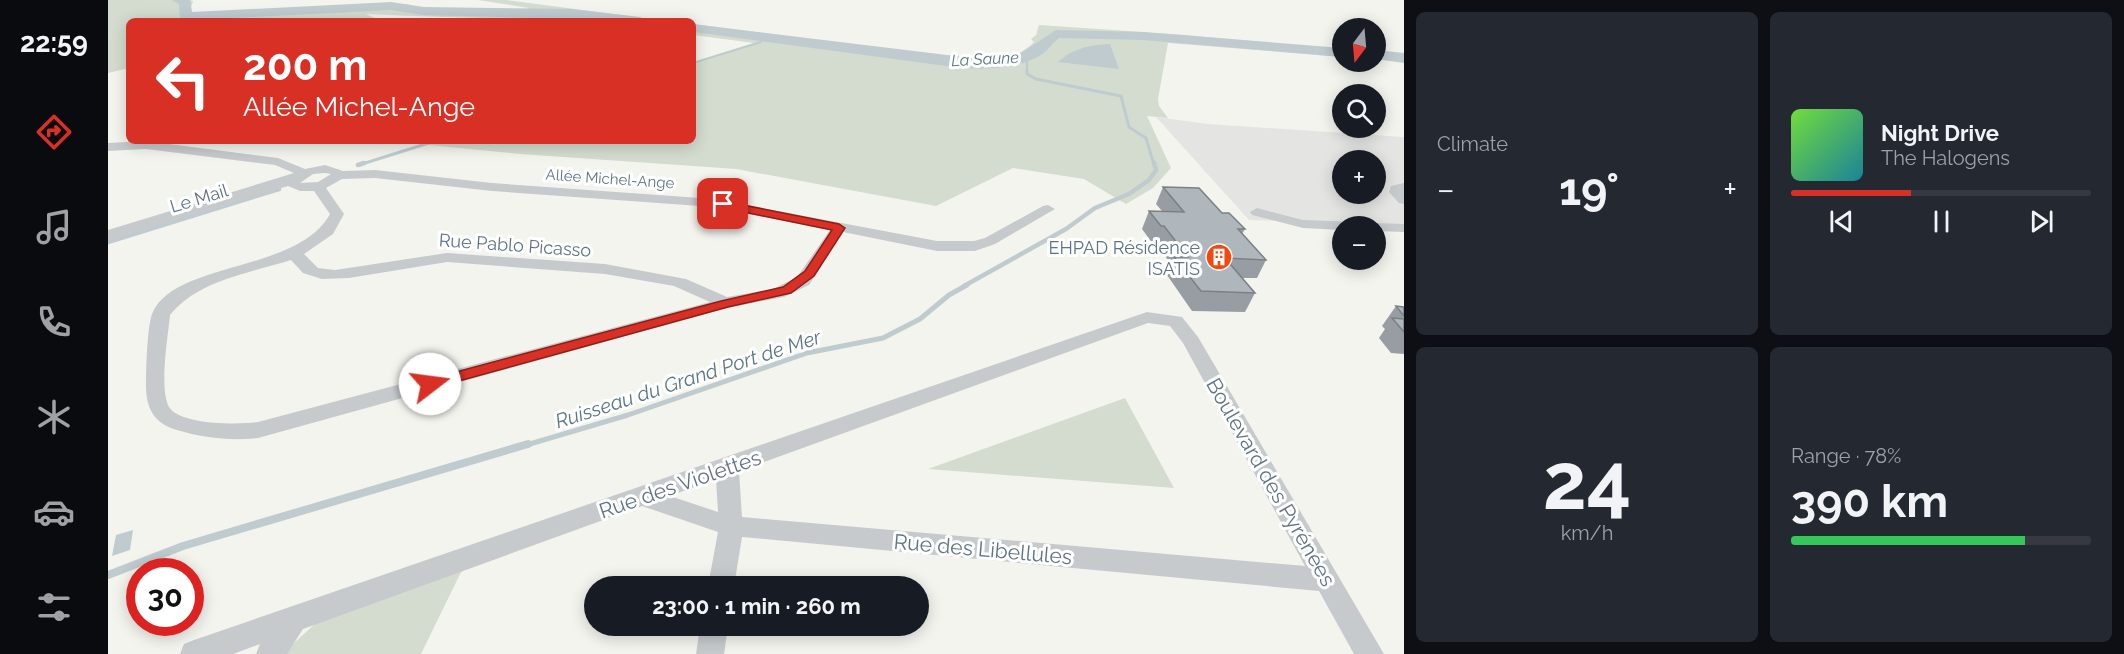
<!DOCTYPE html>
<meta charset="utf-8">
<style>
body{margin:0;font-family:Raleway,sans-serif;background:#242831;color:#f1f3f6;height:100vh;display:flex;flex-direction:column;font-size:22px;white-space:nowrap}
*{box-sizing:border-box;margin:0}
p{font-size:20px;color:#9ea1a6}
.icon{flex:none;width:33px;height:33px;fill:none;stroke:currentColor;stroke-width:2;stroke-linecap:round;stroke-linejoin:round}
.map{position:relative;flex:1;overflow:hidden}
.panel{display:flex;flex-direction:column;gap:12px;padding:12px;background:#0d0f14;width:720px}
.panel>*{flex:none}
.guide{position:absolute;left:18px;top:18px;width:570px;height:126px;border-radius:9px;box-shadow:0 3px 15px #0003;background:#d93025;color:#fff;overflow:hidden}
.needle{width:39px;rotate:196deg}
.fabs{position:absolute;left:1224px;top:18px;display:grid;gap:12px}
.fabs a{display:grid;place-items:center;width:54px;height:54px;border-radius:50%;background:#171b24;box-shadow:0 3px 15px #0003;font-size:30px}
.speed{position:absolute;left:18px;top:558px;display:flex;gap:12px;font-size:30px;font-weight:700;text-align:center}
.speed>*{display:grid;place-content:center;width:78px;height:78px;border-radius:50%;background:#171b24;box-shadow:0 3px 15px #0003;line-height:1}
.speed .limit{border:9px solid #d22;background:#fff;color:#111}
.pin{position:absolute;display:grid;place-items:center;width:51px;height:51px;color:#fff;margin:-26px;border-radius:12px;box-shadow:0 3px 9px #0006}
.me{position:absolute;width:66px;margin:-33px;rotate:75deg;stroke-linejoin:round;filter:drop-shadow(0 0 4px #0008)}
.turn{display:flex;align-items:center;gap:21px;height:126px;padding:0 18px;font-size:27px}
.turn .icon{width:78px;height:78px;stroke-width:2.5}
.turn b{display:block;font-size:42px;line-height:51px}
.big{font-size:45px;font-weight:700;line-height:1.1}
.panel .widget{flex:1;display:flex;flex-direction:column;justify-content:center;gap:9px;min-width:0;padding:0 21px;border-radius:9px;background:#242831}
.panel .dial{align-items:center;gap:0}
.dial b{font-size:78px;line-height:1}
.song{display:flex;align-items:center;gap:18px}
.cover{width:72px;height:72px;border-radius:9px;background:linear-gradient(135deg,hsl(100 70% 55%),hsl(190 70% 35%))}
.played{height:6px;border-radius:3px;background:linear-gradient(90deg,#d93025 40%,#363941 40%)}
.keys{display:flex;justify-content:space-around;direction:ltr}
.heat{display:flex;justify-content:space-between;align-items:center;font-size:33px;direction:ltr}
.charge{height:9px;border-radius:4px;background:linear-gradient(90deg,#34c759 78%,#363941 0)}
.panel .tiles{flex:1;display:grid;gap:12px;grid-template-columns:repeat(2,1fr)}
.trip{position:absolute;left:476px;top:576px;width:345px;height:60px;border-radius:30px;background:#171b24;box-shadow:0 3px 15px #0003;font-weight:700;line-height:60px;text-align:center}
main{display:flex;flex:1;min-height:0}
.dock{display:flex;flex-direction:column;width:108px;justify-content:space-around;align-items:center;background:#090b0e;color:#9ea1a6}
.dock .icon{width:42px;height:42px}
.dock .on{color:#d93025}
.dock b{font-size:27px;color:#f1f3f6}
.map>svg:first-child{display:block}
.built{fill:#e4e5e2;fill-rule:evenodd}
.green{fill:#d4dccf}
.water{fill:#c0cbd0}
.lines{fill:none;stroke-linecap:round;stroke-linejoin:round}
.stream-far4{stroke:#c0cbd0;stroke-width:2}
.stream-far3{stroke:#c0cbd0;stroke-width:3}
.stream-far2{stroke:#c0cbd0;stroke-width:4.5}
.stream-far1{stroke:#c0cbd0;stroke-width:5}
.stream{stroke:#c0cbd0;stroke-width:8}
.river{fill:#c0cbd0;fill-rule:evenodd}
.minor{fill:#c7cacd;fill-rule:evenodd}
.wall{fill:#979da2}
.building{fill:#b0b7bc;stroke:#7b8084;stroke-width:1.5}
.route{fill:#d93025;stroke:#8d1f18;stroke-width:1.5}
.labels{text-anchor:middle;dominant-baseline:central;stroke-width:6;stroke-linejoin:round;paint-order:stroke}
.far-street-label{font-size:15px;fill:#607383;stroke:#fff}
.far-water-label{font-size:16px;font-style:italic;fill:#5b7681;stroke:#fff}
.street-label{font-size:18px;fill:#607383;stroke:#fff}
.poi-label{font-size:18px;fill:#607383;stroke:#fff;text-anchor:end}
.water-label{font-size:20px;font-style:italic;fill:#5b7681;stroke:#fff}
.near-street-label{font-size:21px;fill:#607383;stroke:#fff}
</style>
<main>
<nav class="dock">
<b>22:59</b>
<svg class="icon on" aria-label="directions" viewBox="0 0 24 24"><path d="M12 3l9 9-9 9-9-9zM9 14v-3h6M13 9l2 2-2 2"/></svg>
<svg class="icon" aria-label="music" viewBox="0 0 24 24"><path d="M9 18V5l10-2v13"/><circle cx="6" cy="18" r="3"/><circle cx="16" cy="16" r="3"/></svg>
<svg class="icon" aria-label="phone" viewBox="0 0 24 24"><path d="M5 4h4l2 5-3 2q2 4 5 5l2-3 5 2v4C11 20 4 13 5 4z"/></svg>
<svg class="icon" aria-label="climate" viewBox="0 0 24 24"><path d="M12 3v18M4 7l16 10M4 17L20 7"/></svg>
<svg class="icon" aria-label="car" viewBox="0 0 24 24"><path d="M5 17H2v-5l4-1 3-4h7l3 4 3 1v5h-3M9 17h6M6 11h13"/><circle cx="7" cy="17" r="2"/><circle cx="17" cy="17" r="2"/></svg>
<svg class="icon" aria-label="filters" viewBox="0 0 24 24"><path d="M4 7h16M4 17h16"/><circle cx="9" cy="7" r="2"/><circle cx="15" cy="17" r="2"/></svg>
</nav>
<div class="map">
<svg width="1296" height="654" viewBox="0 0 1296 654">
<rect width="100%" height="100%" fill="#f4f4ef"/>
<path class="built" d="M1048 117 1100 124 1296 137V225L1141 220ZM1234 160H1268V194H1234Z"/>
<path class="green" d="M0 0H82L85 1 82 11 87 13 299 4C324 14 379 10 411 11L421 8 370 0H399L559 21C458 21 359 18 258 14L273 21H21V68L0 73Z
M585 24 858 60C884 61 907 61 926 42L923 39 928 35 931 25 1079 35 1234 50V57L1060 43 1050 99 1051 106 1060 118 1039 116 1063 168 1045 188 1018 204 976 179 905 168 828 206 628 169 412 154 311 144 320 141H585V62L646 43 585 35Z
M1017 398 1066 488 820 469Z
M355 568 313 654H174L209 622Z"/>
<path class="water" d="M1002 44 1011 69 950 62C966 48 981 45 1002 44Z
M25 530 22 550 4 556 8 535Z"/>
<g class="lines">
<path class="stream-far4" d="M661 40 665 39
M913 59 919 62V72
M585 63 653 42"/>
<path class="stream-far3" d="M919 70V74L928 79 1013 96 1021 127 1038 138 1046 165
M251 165 327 141"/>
<path class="stream-far2" d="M250 165 256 163
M0 242 171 189
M856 286 958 229 987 208 1021 194 1041 180 1048 170 1046 163"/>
<path class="stream-far1" d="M415 446 520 415 699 353 775 338 812 319 841 295 859 285"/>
<path class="stream" d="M0 575 75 546 420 444"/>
<path class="river" d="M64 0H82L84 12 283 2 316 7 464 9 532 17 539 21 316 15 283 10 84 20 72 18 71 4Z
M585 24 872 59 913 53 948 30 1035 32 1234 48V57L1035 40 951 38C944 43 940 51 933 55 909 69 880 69 853 68L585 32Z
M1268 50 1296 53V63L1268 59Z"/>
<path class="minor" d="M38 141 170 158 197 169 217 165 235 171 267 170 384 183 606 199 829 241H866L877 238 935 206 940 205 947 209 887 244 867 251H829L735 232 701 285 676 297 619 308 150 438C123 441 95 438 69 430 47 424 38 409 38 386 38 370 39 328 44 314 65 261 190 273 222 214L206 191H192L180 186 0 240V230L186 173 167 165 38 149 0 151V143ZM217 173 223 174 210 182 192 183 205 174ZM267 178 384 191 606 207 722 230 689 277 665 289 619 297 578 279 497 264 339 253 227 270 210 268 196 254 225 234 236 214 218 188 234 179ZM183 260 195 273 214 279 241 278 339 262 497 274 566 286 602 302 150 422C131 425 72 425 61 407 51 388 60 337 62 315 90 280 142 273 183 260Z
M1296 183V204L1291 203 1281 192 1283 186Z
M1149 208 1195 220 1250 222 1257 226H1234V230L1195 228 1144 215 1142 212Z
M1268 223 1296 224V232L1268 231V226H1261Z
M1039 312 1074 317 1090 337 1276 654H1246L1211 591 634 537 626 586H600L610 532 534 506 195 629 179 654H148L152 644 125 654H72L76 644 86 640ZM1040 323 1062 326 1075 343 1197 566 634 517 631 471ZM608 479 610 512 562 496Z
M592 626H620L616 654H588Z"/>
</g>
<path class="wall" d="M1055 187 1114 213 1137 229 1134 234 1158 260 1149 278H1134L1147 293 1137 312 1084 311 1059 275 1063 264 1048 244H1045L1034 229 1041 211H1054L1048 204Z
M1288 306 1296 307V354L1283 353 1271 338 1277 329 1274 326Z"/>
<path class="building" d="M1055 187 1091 188 1114 213H1121L1137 229H1130L1158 260 1117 258 1147 293 1093 291 1066 257H1080L1056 226H1053L1041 211 1076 212Z
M1288 306 1296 307V316Z
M1284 318 1296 319V332Z"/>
<path class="route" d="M615 201 731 224 737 228 706 276 683 293 620 307 322 389 317 387 314 384 322 379 613 301 675 287 697 271 724 230 611 207V202Z"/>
<defs>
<symbol id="building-disc" viewBox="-11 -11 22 22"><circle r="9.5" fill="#f5480e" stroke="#fff"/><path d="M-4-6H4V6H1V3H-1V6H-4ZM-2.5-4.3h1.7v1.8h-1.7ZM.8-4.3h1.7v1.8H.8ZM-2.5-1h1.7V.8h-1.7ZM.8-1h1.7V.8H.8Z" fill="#fff"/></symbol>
</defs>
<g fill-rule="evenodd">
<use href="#building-disc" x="1096" y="242" width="30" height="30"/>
</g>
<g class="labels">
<g class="far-street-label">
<text transform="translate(502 179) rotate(4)">Allée Michel-Ange</text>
</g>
<g class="far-water-label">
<text transform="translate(877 59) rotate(-3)">La Saune</text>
</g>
<g class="street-label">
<text transform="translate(91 198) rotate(-17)">Le Mail</text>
<text transform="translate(407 245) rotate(4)">Rue Pablo Picasso</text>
</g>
<g class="poi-label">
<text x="1092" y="247">EHPAD Résidence<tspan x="1092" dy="21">ISATIS</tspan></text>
</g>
<g class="water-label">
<text transform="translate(580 379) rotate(-18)">Ruisseau du Grand Port de Mer</text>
</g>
<g class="near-street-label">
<text transform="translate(1163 482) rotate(60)">Boulevard des Pyrénées</text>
<text transform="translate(572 484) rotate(-19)">Rue des Violettes</text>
<text transform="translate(875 549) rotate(5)">Rue des Libellules</text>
</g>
</g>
</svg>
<div class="fabs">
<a><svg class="needle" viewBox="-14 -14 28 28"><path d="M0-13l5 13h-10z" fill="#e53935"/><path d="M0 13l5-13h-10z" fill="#9ea1a6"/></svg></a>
<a><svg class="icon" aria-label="search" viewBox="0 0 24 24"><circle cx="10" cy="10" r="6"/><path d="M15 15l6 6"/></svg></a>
<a>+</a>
<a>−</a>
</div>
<div class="speed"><div class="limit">30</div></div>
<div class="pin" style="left:615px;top:204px;background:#d93025"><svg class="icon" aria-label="arrive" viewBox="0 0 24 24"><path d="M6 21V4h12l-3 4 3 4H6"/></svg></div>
<svg class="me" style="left:322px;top:384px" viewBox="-20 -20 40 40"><circle r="19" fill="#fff"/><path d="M0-13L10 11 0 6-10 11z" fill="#d93025"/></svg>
<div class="trip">23:00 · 1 min · 260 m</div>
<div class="guide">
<div class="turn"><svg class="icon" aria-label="left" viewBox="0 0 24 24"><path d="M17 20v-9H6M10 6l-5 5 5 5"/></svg><div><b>200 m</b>Allée Michel-Ange</div></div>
</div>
</div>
<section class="panel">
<div class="tiles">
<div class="widget"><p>Climate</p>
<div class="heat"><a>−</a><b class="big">19°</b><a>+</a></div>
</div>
<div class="widget">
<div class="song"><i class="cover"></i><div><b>Night Drive</b><p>The Halogens</p></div></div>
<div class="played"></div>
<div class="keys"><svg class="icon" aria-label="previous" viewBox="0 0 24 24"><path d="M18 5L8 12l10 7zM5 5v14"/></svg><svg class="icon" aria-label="pause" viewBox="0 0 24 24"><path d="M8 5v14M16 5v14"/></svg><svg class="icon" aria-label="next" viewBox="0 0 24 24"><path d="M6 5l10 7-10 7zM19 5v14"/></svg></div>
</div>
<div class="widget dial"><b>24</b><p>km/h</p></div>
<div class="widget"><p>Range · 78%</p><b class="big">390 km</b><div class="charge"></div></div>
</div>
</section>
</main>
